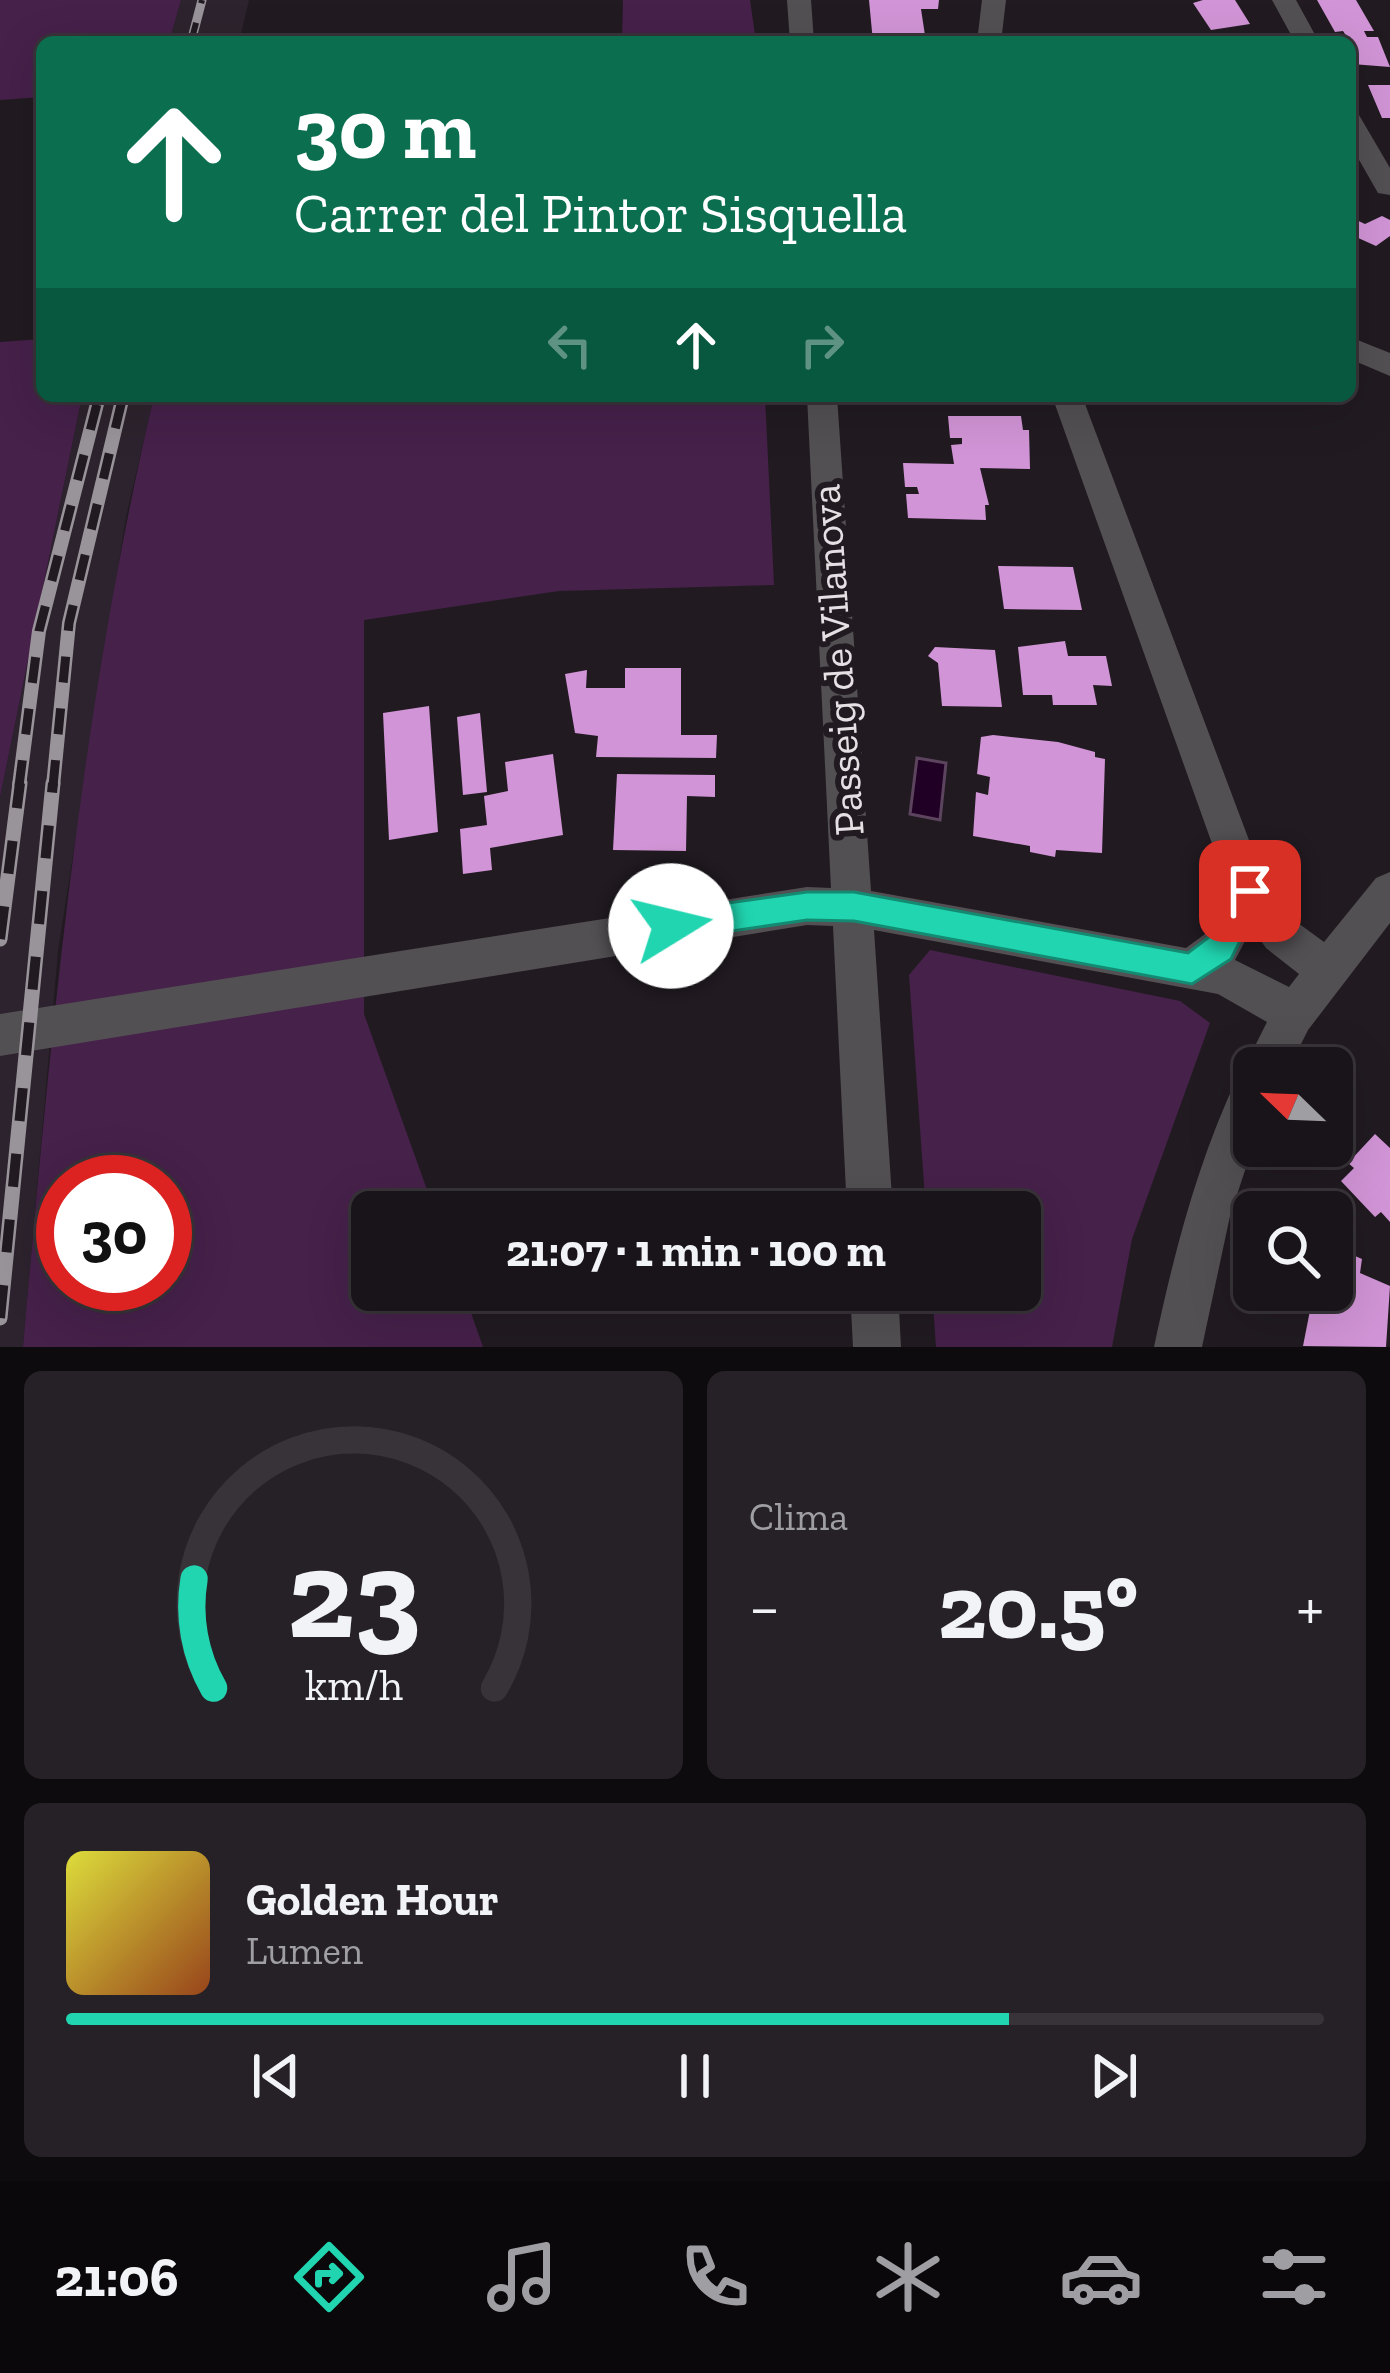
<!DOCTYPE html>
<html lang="es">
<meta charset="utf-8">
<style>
body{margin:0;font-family:"Zilla Slab",serif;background:#262126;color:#f1f3f6;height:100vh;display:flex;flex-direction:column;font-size:45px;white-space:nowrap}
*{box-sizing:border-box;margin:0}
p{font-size:39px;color:#9f9ea2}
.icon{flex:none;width:66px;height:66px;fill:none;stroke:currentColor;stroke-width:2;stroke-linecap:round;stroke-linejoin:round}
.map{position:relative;height:1347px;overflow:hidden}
.panel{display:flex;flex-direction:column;gap:24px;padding:24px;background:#0e0b0e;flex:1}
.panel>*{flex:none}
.hud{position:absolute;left:36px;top:36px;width:1320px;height:366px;border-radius:18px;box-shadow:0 12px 48px #0002,0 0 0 3px #373338;background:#0b6e4f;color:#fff;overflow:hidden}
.needle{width:78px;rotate:293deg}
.buttons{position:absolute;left:1233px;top:1047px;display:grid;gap:24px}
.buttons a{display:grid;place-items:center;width:120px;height:120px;border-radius:18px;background:#191419;box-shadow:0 12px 48px #0002,0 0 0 3px #373338;font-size:60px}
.speed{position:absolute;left:36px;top:1155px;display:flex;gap:24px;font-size:60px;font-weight:700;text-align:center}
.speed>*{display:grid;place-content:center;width:156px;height:156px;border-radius:50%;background:#191419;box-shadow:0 12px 48px #0002,0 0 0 3px #373338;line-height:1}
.speed .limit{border:18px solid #d22;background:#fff;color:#111}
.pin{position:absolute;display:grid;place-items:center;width:102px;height:102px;color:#fff;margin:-51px;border-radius:24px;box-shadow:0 6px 18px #0006}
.me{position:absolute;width:132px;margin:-66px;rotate:81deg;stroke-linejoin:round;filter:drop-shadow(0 0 9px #0008)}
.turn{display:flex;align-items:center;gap:42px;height:252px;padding:0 60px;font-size:54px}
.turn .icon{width:156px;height:156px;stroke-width:2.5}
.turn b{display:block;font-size:84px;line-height:102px}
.lanes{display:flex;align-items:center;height:114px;padding:0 60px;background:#0003;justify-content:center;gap:60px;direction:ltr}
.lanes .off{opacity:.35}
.big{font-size:90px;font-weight:800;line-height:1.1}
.panel .widget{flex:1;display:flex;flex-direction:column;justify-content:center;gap:18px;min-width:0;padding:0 42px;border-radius:18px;background:#262126}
.panel .dial{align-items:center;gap:0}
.dial svg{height:312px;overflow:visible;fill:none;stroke:#373338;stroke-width:7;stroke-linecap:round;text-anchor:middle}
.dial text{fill:#f1f3f6;stroke:none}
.song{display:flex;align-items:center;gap:36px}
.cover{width:144px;height:144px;border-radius:18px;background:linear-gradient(135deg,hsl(60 70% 55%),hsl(20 70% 35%))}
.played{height:12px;border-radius:6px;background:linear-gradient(90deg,#20d5b0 75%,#373338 75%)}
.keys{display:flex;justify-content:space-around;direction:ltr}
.heat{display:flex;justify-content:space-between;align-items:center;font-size:66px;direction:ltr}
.panel .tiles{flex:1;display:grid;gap:24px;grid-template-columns:1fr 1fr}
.widget:last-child{grid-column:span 2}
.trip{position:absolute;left:351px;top:1191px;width:690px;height:120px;border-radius:18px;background:#191419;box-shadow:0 12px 48px #0002,0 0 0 3px #373338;font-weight:800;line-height:120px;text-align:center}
.dock{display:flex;height:192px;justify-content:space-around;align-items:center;background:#0a080a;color:#9f9ea2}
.dock .icon{width:84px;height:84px}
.dock .on{color:#20d5b0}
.dock b{font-size:54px;color:#f1f3f6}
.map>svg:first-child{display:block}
.built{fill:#2d232e}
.green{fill:#46214a;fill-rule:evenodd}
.water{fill:#210025;stroke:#5c435e;stroke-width:3}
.building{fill:#d194d6}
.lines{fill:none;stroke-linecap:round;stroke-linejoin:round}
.minor{fill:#535053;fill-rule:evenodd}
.rail-far2-casing{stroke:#999499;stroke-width:9}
.rail-far1-casing{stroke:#999499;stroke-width:14}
.rail-casing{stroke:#999499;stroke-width:15}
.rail-far2{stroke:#211b21;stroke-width:6;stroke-dasharray:20;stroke-linecap:butt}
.rail-far1{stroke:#211b21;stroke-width:9;stroke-dasharray:26;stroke-linecap:butt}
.rail{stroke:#211b21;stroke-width:10;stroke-dasharray:33;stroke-linecap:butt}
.route{fill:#20d5b0;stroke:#158a72;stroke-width:3}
.labels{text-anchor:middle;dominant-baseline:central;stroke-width:12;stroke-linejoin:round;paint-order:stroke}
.street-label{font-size:42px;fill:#e4e0e4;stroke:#211b21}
</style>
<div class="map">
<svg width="1390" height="1347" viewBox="0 0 1390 1347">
<rect width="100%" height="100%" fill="#211b21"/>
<path class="built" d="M181 0H249L239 42H169Z
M82 396H154L126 517 58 951 23 1347H0V797Z"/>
<path class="green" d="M0 0H181L169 42H42V97L0 100Z
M623 0H750L756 42H622Z
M42 339V396H82L0 797V342Z
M154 396H765L774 585 559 591 364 620V1014L435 1212H372V1290H463L483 1347H23C51 1028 81 708 154 396ZM63 1182H165V1284H63Z
M930 950 1180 1001 1210 1023 1132 1239 1112 1347H936L932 1290H1020V1212H926L909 975Z"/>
<path class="water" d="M917 758 946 763 940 820 910 814Z"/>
<path class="building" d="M869 0H939L938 9H921L926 42H873Z
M1203 0H1235L1250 24 1211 30 1193 3Z
M1317 0H1356L1374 31H1364L1367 37H1378L1390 67 1352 64 1350 42H1340L1337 38 1347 37 1343 31 1335 32Z
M1368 85H1390V118H1382Z
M1382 216 1390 220V236L1376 246 1356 237 1350 243V217L1365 224Z
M948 416H1021L1023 430H1029L1030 469 980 468 989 505H985L986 520 908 518 906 494H919L917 487H905L903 463 954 464 951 445 962 444V438H950Z
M998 566 1073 567 1082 610 1004 609Z
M1065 641 1068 656H1106L1112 686 1093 685 1097 705H1053L1052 695H1023L1018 647Z
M935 647 995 650 1002 707 942 706 938 663 928 656Z
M625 668H681V735H717L716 758 596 757 598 736 575 733 565 674 587 670 586 688H625Z
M429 706 438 832 389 840 383 713Z
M480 713 487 792 463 795 457 717Z
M993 735 1058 742 1095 752V757L1105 759 1102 853 1056 850 1055 857 1030 852V846L973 836 976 792 988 795 990 777 977 774 981 737Z
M553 754 563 835 490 848 492 870 463 874 460 829 487 825 484 796 508 791 505 762Z
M617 774 715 775V797L687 796 686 851 613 850Z
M1375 1134 1390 1148V1222L1381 1212 1375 1217 1341 1181 1354 1168 1348 1163Z
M1332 1246 1362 1259 1360 1273 1390 1286 1386 1347 1303 1346 1314 1290H1332Z"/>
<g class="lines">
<path class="minor" d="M787 0H811L814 42H790Z
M982 0H1006L1001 42H977Z
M1272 0H1296L1319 42H1295Z
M1350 112 1359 115 1390 168V195L1378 193 1350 144Z
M1350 337 1390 353V376L1350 359Z
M807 396H837L871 891 1186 948 1205 934 1229 891 1052 396H1082L1261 872 1294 920 1324 942 1376 878 1390 872V923L1308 1030 1289 1068H1254V1143L1230 1216 1202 1347H1154C1174 1253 1197 1163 1238 1076L1246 1073 1244 1068 1267 1022 1218 994 874 930 893 1212H847L833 926 807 925 0 1056V1014L807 887 831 888ZM1252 928 1266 948 1299 974 1289 987 1235 960Z
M850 1290H898L901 1347H853Z"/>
<defs>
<path id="rail-far2" d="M191 42 202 0"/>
<path id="rail-far1" d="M19 786 39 631 99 396
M53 786 69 623 123 396"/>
<path id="rail" d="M0 939 20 783
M0 1318 53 783"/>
</defs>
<use href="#rail-far2" class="rail-far2-casing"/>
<use href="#rail-far1" class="rail-far1-casing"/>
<use href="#rail" class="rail-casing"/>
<use href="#rail-far2" class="rail-far2"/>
<use href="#rail-far1" class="rail-far1"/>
<use href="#rail" class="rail"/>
</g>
<path class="route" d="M1250 877 1261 881 1265 891 1231 959 1192 984 854 921 807 920 671 940 660 936 656 926 660 915 671 911 807 892H854L1188 953 1209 937 1239 881Z"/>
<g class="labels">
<g class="street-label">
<text transform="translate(837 660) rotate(-94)">Passeig de Vilanova</text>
</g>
</g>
</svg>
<div class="buttons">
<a><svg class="needle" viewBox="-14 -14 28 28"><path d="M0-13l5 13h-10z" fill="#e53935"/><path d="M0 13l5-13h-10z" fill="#9f9ea2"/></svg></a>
<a><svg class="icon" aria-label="search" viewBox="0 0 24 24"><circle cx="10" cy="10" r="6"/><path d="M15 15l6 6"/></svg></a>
</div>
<div class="speed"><div class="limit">30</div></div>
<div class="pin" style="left:1250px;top:891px;background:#d93025"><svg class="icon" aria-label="arrive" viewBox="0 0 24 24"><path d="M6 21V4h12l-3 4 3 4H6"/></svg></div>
<svg class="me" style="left:671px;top:926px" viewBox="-20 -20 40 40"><circle r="19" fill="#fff"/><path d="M0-13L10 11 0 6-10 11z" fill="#20d5b0"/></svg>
<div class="trip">21:07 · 1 min · 100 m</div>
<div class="hud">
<div class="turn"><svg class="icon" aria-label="ahead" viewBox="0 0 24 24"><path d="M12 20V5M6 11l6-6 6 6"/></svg><div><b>30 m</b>Carrer del Pintor Sisquella</div></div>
<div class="lanes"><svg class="icon off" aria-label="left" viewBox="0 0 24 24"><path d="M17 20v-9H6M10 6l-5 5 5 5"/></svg><svg class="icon" aria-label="ahead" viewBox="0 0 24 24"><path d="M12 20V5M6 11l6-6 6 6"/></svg><svg class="icon off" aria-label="right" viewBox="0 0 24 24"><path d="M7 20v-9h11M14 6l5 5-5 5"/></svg></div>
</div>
</div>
<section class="panel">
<div class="tiles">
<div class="widget dial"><svg viewBox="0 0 100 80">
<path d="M14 69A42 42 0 1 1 86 69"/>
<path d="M14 69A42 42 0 0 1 9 41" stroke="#20d5b0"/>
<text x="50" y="56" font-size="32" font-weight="700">23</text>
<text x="50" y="72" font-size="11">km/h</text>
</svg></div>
<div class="widget"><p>Clima</p>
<div class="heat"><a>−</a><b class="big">20.5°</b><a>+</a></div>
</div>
<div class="widget">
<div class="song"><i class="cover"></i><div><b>Golden Hour</b><p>Lumen</p></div></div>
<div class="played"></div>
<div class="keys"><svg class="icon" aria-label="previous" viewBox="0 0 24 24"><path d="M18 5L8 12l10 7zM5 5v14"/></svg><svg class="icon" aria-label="pause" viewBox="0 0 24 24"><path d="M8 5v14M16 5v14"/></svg><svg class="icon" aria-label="next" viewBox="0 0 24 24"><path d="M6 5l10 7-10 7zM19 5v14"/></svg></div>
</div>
</div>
</section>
<nav class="dock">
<b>21:06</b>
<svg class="icon on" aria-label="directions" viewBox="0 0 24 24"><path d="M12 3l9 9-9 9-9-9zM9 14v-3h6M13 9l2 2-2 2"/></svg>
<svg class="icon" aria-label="music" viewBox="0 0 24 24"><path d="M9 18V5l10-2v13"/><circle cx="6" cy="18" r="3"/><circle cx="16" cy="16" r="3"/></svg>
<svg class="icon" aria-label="phone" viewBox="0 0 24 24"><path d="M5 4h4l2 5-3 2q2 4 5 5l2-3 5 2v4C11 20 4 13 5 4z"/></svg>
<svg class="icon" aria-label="climate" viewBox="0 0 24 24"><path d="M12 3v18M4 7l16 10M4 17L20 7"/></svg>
<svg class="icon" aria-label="car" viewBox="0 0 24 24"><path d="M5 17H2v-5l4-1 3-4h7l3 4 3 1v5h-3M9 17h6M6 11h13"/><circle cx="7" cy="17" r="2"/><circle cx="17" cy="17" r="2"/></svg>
<svg class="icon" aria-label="filters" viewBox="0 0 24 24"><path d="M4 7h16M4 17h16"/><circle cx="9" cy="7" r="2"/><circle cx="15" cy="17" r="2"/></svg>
</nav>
